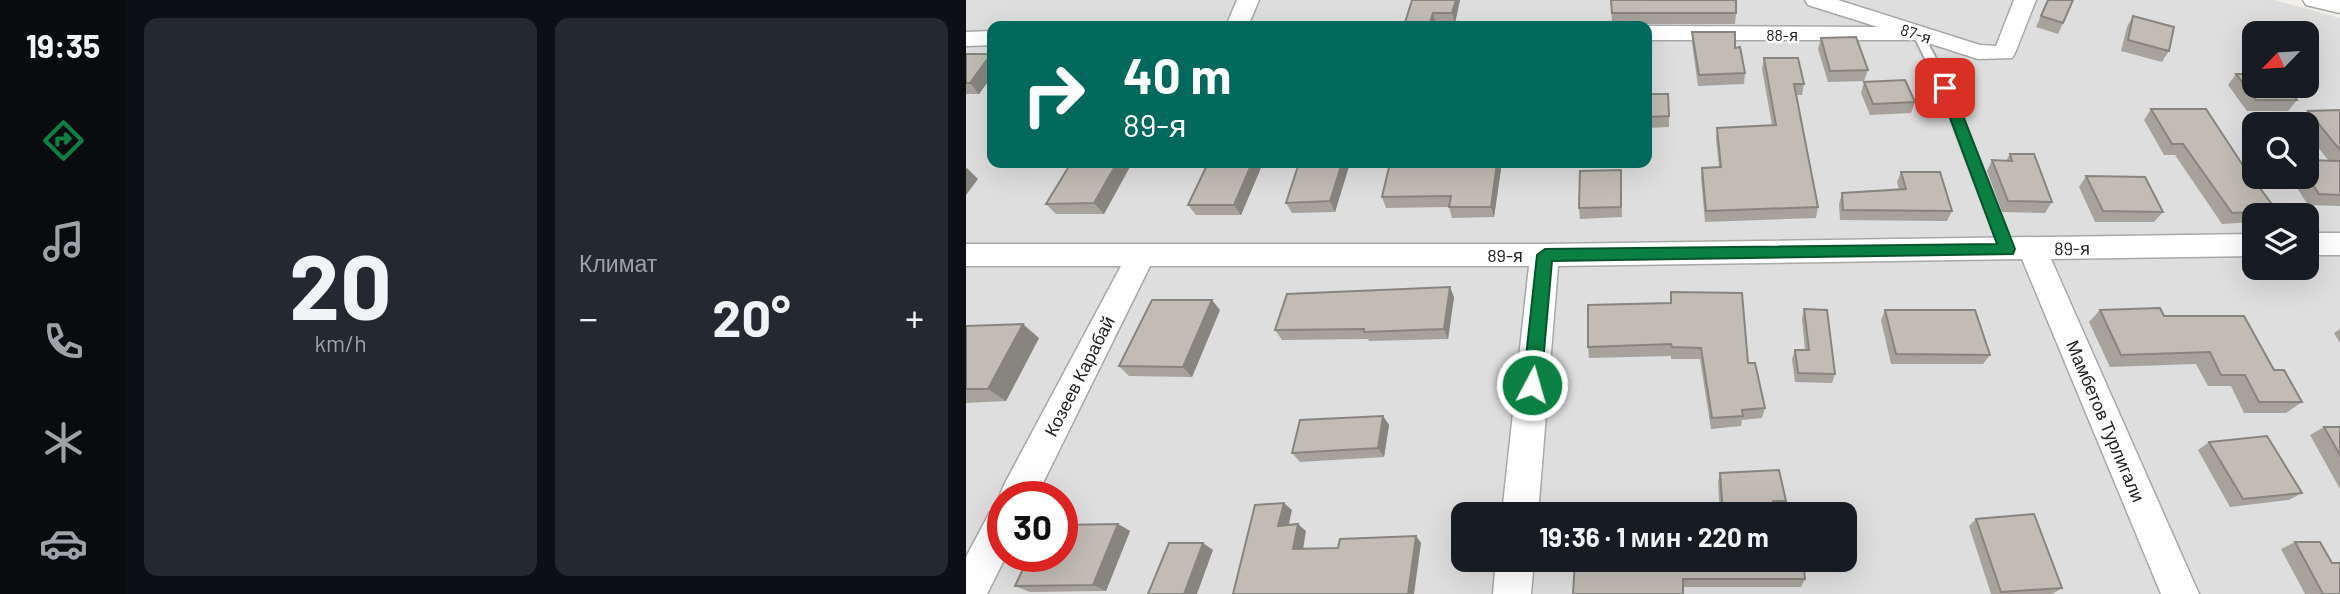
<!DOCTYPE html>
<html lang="ru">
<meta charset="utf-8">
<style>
body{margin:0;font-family:Barlow,sans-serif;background:#242831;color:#f1f3f6;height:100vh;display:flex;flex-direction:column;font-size:26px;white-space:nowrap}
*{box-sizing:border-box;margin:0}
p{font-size:23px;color:#9ea1a6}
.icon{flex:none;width:38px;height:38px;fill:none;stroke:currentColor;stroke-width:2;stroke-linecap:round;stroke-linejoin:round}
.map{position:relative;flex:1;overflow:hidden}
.sheet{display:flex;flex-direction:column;gap:18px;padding:18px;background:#0d0f14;width:840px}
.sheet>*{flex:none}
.guide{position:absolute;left:21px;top:21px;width:665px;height:147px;border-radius:14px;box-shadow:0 7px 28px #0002;background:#00695c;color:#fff;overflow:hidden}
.needle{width:46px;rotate:245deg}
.tools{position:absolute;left:1276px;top:21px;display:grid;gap:14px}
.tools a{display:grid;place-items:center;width:77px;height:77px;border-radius:14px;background:#171b24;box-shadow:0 7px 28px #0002;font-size:35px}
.speed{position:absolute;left:21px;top:481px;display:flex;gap:14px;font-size:35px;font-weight:700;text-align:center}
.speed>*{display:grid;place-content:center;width:91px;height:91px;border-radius:50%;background:#171b24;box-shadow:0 7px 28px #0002;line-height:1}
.speed .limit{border:10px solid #d22;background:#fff;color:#111}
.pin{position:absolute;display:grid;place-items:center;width:60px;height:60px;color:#fff;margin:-30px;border-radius:14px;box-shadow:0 4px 10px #0006}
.me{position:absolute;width:77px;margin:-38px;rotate:6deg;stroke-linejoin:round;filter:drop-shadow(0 0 5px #0008)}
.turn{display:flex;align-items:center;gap:24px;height:147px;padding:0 21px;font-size:32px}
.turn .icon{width:91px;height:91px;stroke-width:2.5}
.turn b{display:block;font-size:49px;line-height:60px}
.big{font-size:52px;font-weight:700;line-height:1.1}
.sheet .widget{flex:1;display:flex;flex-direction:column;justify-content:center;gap:10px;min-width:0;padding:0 24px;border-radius:14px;background:#242831}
.sheet .dial{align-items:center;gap:0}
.dial b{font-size:91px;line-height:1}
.heat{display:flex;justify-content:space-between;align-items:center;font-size:38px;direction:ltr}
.sheet .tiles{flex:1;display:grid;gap:18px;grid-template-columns:repeat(2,1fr)}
.trip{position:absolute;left:485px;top:502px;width:406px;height:70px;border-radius:14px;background:#171b24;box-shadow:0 7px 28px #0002;font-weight:700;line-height:70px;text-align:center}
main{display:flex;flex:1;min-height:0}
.tabs{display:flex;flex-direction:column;width:126px;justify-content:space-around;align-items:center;background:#090b0e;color:#9ea1a6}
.tabs .icon{width:49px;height:49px}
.tabs .on{color:#0b8043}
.tabs b{font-size:32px;color:#f1f3f6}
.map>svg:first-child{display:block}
.residential{fill:#dfdede;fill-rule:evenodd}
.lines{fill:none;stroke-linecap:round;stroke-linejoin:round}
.service-casing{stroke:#a8a8a8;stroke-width:4}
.minor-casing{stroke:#a8a8a8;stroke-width:3}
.service{fill:#fff;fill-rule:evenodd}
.minor{fill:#fff;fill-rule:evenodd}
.wall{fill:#a7a29c}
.shaded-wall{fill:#88847f}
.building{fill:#c2bcb5;stroke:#88847f;stroke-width:2}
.route{fill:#0b8043;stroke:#07532c;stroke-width:2}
.labels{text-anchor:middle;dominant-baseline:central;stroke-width:5;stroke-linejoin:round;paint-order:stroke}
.far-street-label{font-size:16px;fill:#212121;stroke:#fff}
.street-label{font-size:18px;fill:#212121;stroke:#fff}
</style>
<main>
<nav class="tabs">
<b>19:35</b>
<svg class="icon on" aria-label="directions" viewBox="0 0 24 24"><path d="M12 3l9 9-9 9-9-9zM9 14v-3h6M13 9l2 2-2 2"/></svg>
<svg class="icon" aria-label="music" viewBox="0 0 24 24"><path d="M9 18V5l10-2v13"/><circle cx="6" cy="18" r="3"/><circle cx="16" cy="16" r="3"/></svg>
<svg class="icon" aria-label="phone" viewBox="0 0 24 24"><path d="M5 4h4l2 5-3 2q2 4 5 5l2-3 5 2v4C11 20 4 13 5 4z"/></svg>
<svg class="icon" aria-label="climate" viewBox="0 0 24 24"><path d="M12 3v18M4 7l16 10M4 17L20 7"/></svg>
<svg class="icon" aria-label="car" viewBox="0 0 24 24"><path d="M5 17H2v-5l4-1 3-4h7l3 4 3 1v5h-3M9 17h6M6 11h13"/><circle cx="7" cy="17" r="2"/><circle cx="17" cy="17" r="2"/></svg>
</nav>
<section class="sheet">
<div class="tiles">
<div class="widget dial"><b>20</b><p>km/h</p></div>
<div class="widget"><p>Климат</p>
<div class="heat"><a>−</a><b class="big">20°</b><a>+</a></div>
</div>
</div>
</section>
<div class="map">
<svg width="1374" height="594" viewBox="0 0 1374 594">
<rect width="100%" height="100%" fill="#f1efe8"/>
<path class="residential" d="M0 0H1308L1374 18V594H0ZM26 26H681V163H26ZM1288 33H1340V86H1288ZM1288 124H1340V177H1288ZM1288 215H1340V268H1288ZM37 497H96V556H37ZM497 514H878V560H497Z"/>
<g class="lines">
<defs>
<path id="service" d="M952 31 957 34 985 87 1048 249 1046 253H1036L1034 249 973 87 947 34Z"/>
<path id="minor" d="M271 0H293L282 26H260Z
M839 0H872L1014 45 1030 46 1048 0H1070L1049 53 1046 58 1012 59 953 40H681V26L912 27 842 5Z
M1337 0H1374V13L1340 5Z
M26 31V45L0 46V32Z
M1340 233H1374V255H1340Z
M1288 234V256L1085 259 1233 594H1195L1056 259 592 266 572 514H536L563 266H184L70 497H37V505L33 497 38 485 155 266H0V244H579Z
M37 507V556H40L21 594H0V557L24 512Z
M530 560H568L565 594H527Z"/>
</defs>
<use href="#service" class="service-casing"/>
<use href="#minor" class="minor-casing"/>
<use href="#service" class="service"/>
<use href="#minor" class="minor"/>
</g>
<path class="wall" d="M446 0H494L489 23 470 24 469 26H438Z
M645 0 770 13 769 24H646Z
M1082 0 1097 23 1092 34 1070 27Z
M1167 16 1203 51 1196 62 1155 51 1161 27Z
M726 32 769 48 779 73 778 84 732 86 726 43Z
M855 38 902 70 898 81 862 82 852 49Z
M0 54H25L26 55V76L13 94H0Z
M798 58 838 84 836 95H830L852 207 850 218 739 222 735 178 736 168 753 167 750 139 751 128 806 125 796 69Z
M1270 74 1331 100 1322 111H1281L1262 85Z
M898 82 949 102 945 113 904 115 895 93Z
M681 94 703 116V127L681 128Z
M1185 109 1276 164 1311 211 1306 215H1288V222L1256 224 1209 155H1198L1178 120Z
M1374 110V206L1342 205 1324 177H1340V160L1363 161 1340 132V124H1334L1332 122 1342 111Z
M1044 154 1086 202 1079 213 1036 212 1021 171 1026 160 1040 161Z
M105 163H166L138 214H90L80 204Z
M183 163H297L275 215H230L222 205 242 163Z
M333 163H384L369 212 326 213 320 203Z
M424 163H533L535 169 528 217 486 218 483 207 420 208 416 197Z
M655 170 656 217 614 219 613 208Z
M935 172 986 211 981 221 874 220 873 204 876 193 933 189 931 182Z
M1120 176 1197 212 1188 222H1129L1113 187Z
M488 297 482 339 403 341 402 339 316 340 309 330Z
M622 305 782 363 799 408 796 418 776 420 775 426 745 429 734 359H705V356L623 358 622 347Z
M838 309 869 374 866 383 829 382 826 359 829 350H839L836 319Z
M254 310 226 377 163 376 153 366Z
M919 310 1024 355 1017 364H925L915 320Z
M1134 310 1198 316 1336 402 1320 413H1278L1265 386H1242L1230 364 1144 367 1123 322Z
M0 326 73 338 40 401 0 403Z
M1374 329V343L1368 333Z
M417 416 423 425 418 457 334 462 326 453Z
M1358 427H1374V489L1344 435Z
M1243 442 1336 493 1323 500 1264 507 1232 450Z
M754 473 820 501 816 510H808L809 514H754L752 482Z
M1010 519 1096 588 1086 594H1025L1003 526Z
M152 524 164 531 140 591 64 592 49 586Z
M1329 542 1366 563 1374 594H1339L1315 549Z
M609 560 839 579 835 587H717Z"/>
<path class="shaded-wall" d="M490 0H494L489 23 486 13Z
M467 13 470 24 469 26H463Z
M25 54 26 55V76L13 94 4 83Z
M151 163H166L138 214 128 203Z
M286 163H297L275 215 268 205Z
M376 163H384L369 212 364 201Z
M531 163H533L535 169 528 217 525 207Z
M1 168 12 179 0 195V169Z
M484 287 488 297 482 339 478 329Z
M246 300 254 310 226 377 217 367Z
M57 324 73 338 40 401 22 389Z
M417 416 423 425 418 457 412 448Z
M318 503 326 510 321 533 312 526Z
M152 524 164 531 140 591 127 585Z
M332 524 340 531 336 556 327 549Z
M450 536 455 543 448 594H442Z
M237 543 247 550 231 594H218Z"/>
<path class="building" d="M446 0H490L486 13H467L463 26H438Z
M645 0H770V13H646Z
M1082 0H1107L1097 23 1075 16Z
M1167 16 1208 27 1203 51 1162 40Z
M726 32H769V48L774 47 779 73 733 75Z
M890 37 902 70 864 71 855 38Z
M0 54H25L4 83H0Z
M798 58H832L838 84H828L852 207 740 211 736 168 755 167 751 128 810 125Z
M1270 74H1288V86H1320L1331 100H1290Z
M939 80 949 102 907 104 898 82Z
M681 94H702L703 116 681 117Z
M1185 109H1240L1276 164 1311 211 1266 213 1217 144H1206Z
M1374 110V150L1342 111Z
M1044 154H1068L1086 202 1042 201 1026 160 1046 161Z
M1340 160 1374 161V195L1353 194 1340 175Z
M105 163H151L128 203 80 204Z
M242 163H286L268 205H222Z
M333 163H376L364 201 320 203Z
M424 163H531L525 207H483L485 196 416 197Z
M655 170V207L613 208 614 171Z
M935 172H974L986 211 877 210 876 193 940 189Z
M1120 176 1179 177 1197 212 1137 211Z
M484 287 478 329 398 332V329L309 330 321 294Z
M705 292 776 293 782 363H789L799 408 776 410 777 416 746 418 735 348 706 347 705 344 622 347V305L705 303Z
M186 300H246L217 367 153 366Z
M1194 308 1198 316H1278L1308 370H1318L1336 402H1293L1279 375H1255L1244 352 1155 355 1134 310Z
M838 309 861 310 869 374 832 373 829 350H843Z
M919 310H1009L1024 355 930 354Z
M57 324 22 389H0V326Z
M417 416 412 448 326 453 334 420Z
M1358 427H1374V455Z
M1301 436 1336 493 1277 499 1243 442Z
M813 470 820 501H807L809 514H757L754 473Z
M318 503 312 526 332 524 327 549 372 548 374 539 450 536 442 594H267L289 505Z
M1068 514 1096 588 1035 592 1010 519Z
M152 524 127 585 49 586 63 556H96V525Z
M1329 542H1354L1366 563H1374V594H1357Z
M203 543H237L218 594H182Z
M609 560H837L839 579H717V594H607Z"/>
<path class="route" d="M979 83 986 88 1049 249 1047 254 586 261 575 385 572 390H560L557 385 571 255 579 249 1031 244 973 88Z"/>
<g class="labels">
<g class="far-street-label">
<text transform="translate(950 33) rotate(18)">87-я</text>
<text x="816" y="34">88-я</text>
</g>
<g class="street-label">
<text transform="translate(1106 248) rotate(-1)">89-я</text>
<text x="539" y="255">89-я</text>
<text transform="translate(113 376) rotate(-63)">Козеев Карабай</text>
<text transform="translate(1140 421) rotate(67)">Мамбетов Турлигали</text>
</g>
</g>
</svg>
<div class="tools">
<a><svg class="needle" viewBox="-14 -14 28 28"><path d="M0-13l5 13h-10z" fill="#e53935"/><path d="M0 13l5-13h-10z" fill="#9ea1a6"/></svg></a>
<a><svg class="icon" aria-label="search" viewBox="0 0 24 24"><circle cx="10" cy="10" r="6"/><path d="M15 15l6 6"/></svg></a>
<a><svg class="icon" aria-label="layers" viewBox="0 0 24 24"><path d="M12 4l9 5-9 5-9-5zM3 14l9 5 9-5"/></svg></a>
</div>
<div class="speed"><div class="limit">30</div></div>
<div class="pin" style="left:979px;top:88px;background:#d93025"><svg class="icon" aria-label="arrive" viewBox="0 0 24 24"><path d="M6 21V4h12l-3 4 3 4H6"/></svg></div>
<svg class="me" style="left:566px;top:385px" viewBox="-20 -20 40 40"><circle r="17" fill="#0b8043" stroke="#fff" stroke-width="3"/><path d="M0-11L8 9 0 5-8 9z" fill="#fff"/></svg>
<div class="trip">19:36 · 1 мин · 220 m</div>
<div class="guide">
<div class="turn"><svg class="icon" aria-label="right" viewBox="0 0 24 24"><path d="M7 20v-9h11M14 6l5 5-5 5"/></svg><div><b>40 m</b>89-я</div></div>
</div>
</div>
</main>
